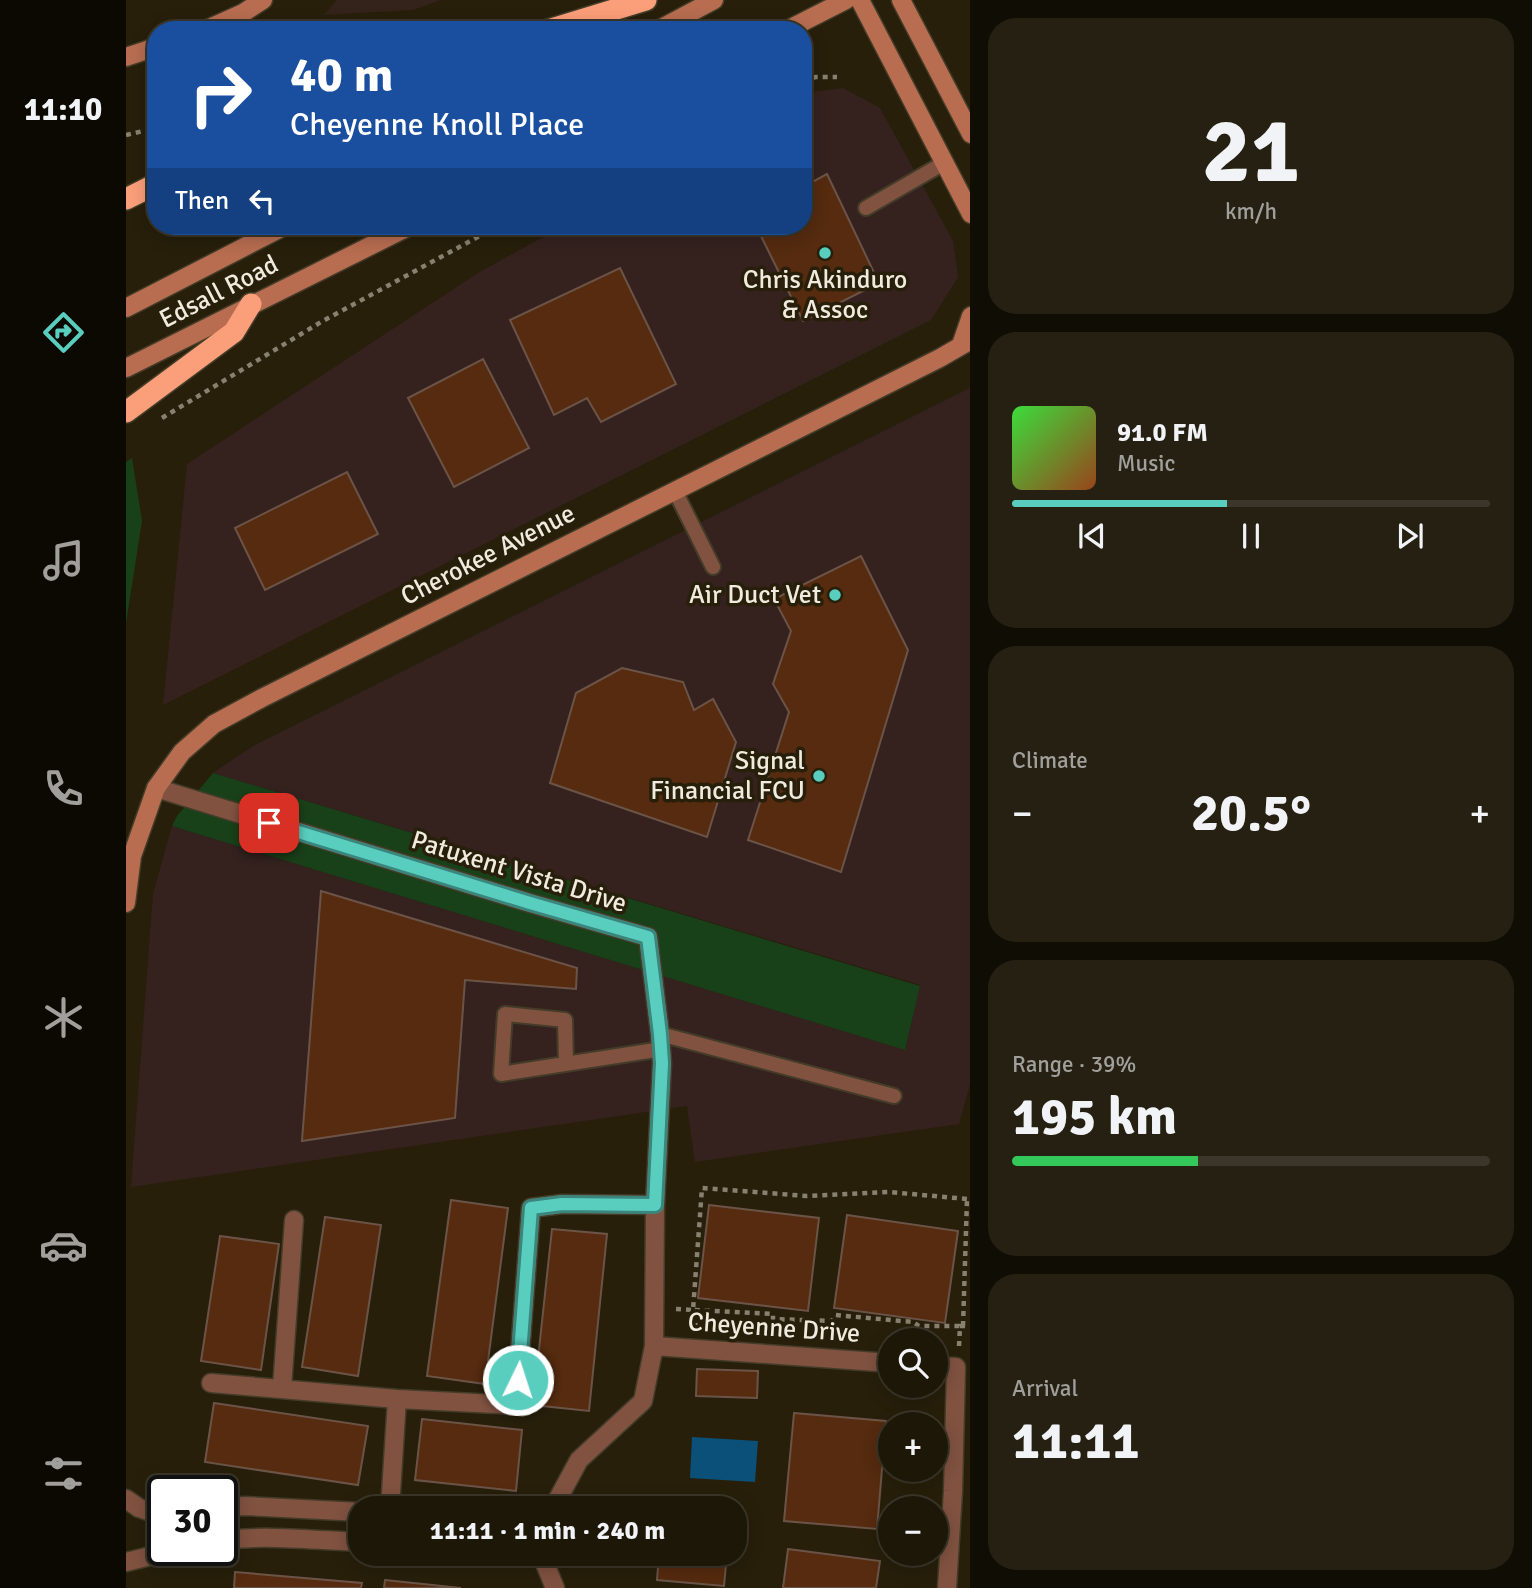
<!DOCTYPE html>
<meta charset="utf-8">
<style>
body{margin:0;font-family:Signika,sans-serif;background:#252012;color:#f1f3f6;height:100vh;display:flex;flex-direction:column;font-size:26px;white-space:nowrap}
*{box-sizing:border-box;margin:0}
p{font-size:23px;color:#a09f9c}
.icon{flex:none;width:38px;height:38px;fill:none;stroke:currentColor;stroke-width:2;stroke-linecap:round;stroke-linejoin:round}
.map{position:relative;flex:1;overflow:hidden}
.panel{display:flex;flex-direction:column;gap:18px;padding:18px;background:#100d04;width:562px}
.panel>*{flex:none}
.hud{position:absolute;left:21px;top:21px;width:665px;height:214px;border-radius:28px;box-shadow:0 4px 18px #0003,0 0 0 2px #3b3629;background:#1a4fa0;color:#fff;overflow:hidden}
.tools{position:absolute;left:752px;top:1328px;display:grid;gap:14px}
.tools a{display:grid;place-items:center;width:70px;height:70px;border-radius:50%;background:#1d1708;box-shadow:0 4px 18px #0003,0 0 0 2px #3b3629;font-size:35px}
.speed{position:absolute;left:21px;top:1475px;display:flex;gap:14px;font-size:35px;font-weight:700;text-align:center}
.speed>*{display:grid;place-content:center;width:91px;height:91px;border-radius:50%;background:#1d1708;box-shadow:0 4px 18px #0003,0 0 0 2px #3b3629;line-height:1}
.speed .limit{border:4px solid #111;border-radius:10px;background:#fff;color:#111}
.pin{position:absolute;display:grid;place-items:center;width:60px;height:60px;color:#fff;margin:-30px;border-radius:14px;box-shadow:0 4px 10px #0006}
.me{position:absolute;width:77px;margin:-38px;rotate:4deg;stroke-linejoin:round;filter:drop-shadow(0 0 5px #0008)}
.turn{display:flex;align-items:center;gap:24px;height:147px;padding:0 28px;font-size:32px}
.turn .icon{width:91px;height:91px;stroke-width:2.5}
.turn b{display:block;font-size:49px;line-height:60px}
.then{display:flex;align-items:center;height:66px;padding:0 28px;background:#0003;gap:14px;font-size:26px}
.big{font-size:52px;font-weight:700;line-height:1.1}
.panel .card{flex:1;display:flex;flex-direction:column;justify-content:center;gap:10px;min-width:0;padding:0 24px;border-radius:28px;background:#252012}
.panel .dial{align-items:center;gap:0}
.dial b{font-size:91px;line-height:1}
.song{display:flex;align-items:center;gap:21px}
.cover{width:84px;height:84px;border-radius:10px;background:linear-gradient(135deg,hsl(120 70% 55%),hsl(20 70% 35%))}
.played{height:7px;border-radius:4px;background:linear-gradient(90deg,#59cebf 45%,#3b3629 45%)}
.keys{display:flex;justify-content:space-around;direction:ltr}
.heat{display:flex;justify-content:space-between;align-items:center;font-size:38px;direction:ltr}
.charge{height:10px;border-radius:5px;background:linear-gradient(90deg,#34c759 39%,#3b3629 0)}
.trip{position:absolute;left:222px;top:1496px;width:399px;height:70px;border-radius:28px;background:#1d1708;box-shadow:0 4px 18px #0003,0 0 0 2px #3b3629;font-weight:700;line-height:70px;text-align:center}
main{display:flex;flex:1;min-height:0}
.tab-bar{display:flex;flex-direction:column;width:126px;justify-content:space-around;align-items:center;background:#0c0903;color:#a09f9c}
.tab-bar .icon{width:49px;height:49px}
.tab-bar .current{color:#59cebf}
.tab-bar b{font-size:32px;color:#f1f3f6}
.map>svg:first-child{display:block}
.commercial{fill:#35221f}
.industrial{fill:#34231b}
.green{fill:#194119}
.water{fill:#0a5079}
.building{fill:#562b0f;stroke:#6b5447;stroke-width:2}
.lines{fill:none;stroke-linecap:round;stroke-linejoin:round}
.lane-casing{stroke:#433c28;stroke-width:18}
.street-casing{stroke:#433c28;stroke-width:21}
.secondary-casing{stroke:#433c28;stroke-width:21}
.highway-casing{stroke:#433c28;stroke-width:24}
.path{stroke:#888170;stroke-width:4.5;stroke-dasharray:5 5;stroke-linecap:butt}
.lane{stroke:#815240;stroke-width:14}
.street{stroke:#815240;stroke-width:18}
.secondary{stroke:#b86d50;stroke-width:18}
.highway{stroke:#fb9e7a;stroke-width:21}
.route-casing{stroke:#3a867c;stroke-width:18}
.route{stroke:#59cebf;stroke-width:12}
.poi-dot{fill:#59cebf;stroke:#271f0a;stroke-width:2.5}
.labels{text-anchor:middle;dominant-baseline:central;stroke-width:7;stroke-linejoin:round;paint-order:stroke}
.poi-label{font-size:26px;fill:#f0ebde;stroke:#271f0a;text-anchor:end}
.street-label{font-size:26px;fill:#f0ebde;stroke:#271f0a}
</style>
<main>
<nav class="tab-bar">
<b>11:10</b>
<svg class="icon current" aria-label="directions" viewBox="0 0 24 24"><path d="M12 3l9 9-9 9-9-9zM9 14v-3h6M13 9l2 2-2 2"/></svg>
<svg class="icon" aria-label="music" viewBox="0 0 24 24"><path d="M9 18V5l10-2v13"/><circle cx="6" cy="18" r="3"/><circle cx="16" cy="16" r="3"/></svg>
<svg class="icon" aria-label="phone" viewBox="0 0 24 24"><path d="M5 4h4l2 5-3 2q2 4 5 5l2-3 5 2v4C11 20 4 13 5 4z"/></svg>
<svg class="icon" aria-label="climate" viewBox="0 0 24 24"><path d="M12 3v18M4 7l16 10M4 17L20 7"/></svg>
<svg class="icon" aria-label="car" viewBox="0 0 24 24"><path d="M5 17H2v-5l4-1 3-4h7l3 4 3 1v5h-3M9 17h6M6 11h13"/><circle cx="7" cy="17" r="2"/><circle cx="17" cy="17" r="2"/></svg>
<svg class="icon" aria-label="filters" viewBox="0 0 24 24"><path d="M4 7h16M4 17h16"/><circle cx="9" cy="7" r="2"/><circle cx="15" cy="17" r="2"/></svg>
</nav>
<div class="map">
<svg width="845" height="1588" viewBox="0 0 845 1588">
<rect width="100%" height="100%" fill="#271f0a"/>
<path class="commercial" d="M717 88 754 108 827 241 832 277 805 320 37 705 61 464 352 273 437 226H677V93Z
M844 388 845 1081 833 1124 569 1162 561 1106 5 1187 27 894 46 826 779 1050 794 985 87 773 127 746Z"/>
<path class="industrial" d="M211 0H315L287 10 198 15Z"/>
<path class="green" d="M6 458 16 521 0 623V462Z
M87 773 794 986 779 1050 46 826 51 816Z"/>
<path class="water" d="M566 1437 632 1441 629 1482 564 1478Z"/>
<path class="building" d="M701 174 753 283 677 321 630 226H677V187Z
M494 268 550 384 475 422 461 398 428 415 384 320Z
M357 359 403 448 328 487 282 398Z
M221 472 252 534 139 590 109 528Z
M735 556 782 650 715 872 622 840 663 712 647 684 665 631 648 599Z
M496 668 557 682 568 710 587 699 610 742 581 837 424 783 450 693Z
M195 891 451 968 450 989 339 980 329 1118 176 1141Z
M325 1200 382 1208 359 1384 301 1376Z
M583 1205 693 1218 682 1311 572 1298Z
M721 1215 832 1231 819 1323 708 1308Z
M199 1217 255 1225 232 1376 176 1367Z
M426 1229 481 1234 463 1411 407 1405Z
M94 1236 153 1244 135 1370 75 1361Z
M571 1369 632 1371 631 1398 570 1396Z
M88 1403 242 1426 232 1485 79 1462Z
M668 1413 760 1421 751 1529 658 1521Z
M296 1419 396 1430 390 1491 289 1480Z
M662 1549 754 1561 750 1588H657Z
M533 1554H601L598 1586 531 1580Z
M109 1572 236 1583 235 1588H108Z
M259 1580 335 1588H258Z"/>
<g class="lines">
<defs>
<path id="lane" d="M740 208 818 163
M549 491 587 567
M534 1034 768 1096
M440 1063 439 1020 379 1014 375 1074 536 1049"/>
<path id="street" d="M30 788 404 903 522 937 534 1034 536 1063 529 1205 528 1346 517 1401 453 1460 427 1508
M528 1346 765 1363
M810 1366 830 1367 827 1491 821 1588
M85 1383 271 1399 390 1405 405 1208 436 1204 529 1205
M156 1388 168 1220
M0 1499 13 1508 37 1516
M96 1507 119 1506 234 1512
M264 1508 271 1399
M96 1540C142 1535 188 1540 234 1542
M391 1554 415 1556
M415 1554 429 1588
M0 1562 49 1550"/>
<path id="secondary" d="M734 0 845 214
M775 0 845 134
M79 30 117 13 137 0
M532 30 588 0
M661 30 720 0
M0 57 30 47
M0 308 159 226
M835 345 845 316
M0 368 284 226
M0 903 6 856 30 788 56 752 88 724 136 698 814 358 845 340"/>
<path id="highway" d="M422 30 520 0
M0 199 30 184
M0 412 108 332 125 304"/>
</defs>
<use href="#lane" class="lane-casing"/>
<use href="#street" class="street-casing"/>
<use href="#secondary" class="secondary-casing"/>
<use href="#highway" class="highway-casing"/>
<path class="path" d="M677 80 690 77H711
M0 135 30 128
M36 418 195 322 372 226
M550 1309 567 1310 576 1188 681 1196 763 1192 841 1199
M837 1326 841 1199H843
M570 1328 567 1310 647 1314V1319L706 1321 709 1315 787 1322 793 1326H834
M833 1346 834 1326H845"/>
<use href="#lane" class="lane"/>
<use href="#street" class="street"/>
<use href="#secondary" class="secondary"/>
<use href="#highway" class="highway"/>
</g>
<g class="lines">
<defs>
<path id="route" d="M143 823 404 903 522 937 534 1034 536 1063 529 1205 436 1204 405 1208 392 1380"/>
</defs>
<use href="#route" class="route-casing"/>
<use href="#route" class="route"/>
</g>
<g class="poi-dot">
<circle cx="699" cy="253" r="7"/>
<circle cx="709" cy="595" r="7"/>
<circle cx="693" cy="776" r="7"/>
</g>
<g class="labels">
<g class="poi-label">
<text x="699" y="280" text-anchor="middle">Chris Akinduro<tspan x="699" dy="30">&amp; Assoc</tspan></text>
<text x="695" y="595">Air Duct Vet</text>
<text x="679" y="761">Signal<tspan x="679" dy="30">Financial FCU</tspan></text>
</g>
<g class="street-label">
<text transform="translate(93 292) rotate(-27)">Edsall Road</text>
<text transform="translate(362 555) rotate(-27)">Cherokee Avenue</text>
<text transform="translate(393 872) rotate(17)">Patuxent Vista Drive</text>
<text transform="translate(648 1328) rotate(4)">Cheyenne Drive</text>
</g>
</g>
</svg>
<div class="tools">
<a><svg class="icon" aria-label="search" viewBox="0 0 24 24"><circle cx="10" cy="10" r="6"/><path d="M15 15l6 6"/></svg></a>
<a>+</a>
<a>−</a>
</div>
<div class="speed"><div class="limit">30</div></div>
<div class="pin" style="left:143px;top:823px;background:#d93025"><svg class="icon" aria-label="arrive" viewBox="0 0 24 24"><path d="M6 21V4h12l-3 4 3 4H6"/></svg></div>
<svg class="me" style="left:392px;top:1380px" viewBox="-20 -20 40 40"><circle r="17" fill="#59cebf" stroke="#fff" stroke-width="3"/><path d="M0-11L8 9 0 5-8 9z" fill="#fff"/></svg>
<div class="trip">11:11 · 1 min · 240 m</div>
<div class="hud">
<div class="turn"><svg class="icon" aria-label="right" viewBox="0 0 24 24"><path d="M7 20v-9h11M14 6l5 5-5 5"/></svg><div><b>40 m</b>Cheyenne Knoll Place</div></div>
<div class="then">Then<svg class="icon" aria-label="left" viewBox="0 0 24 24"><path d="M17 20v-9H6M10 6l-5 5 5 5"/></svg></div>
</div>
</div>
<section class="panel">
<div class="card dial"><b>21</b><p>km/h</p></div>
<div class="card">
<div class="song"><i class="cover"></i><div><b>91.0 FM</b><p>Music</p></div></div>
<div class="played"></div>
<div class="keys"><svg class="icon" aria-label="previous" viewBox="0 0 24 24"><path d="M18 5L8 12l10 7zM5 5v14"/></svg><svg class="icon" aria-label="pause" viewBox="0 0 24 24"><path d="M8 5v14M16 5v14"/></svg><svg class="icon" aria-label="next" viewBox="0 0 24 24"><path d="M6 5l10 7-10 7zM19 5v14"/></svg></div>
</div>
<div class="card"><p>Climate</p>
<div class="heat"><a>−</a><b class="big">20.5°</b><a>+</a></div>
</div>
<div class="card"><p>Range · 39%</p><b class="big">195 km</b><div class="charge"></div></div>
<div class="card"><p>Arrival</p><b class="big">11:11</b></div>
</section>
</main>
